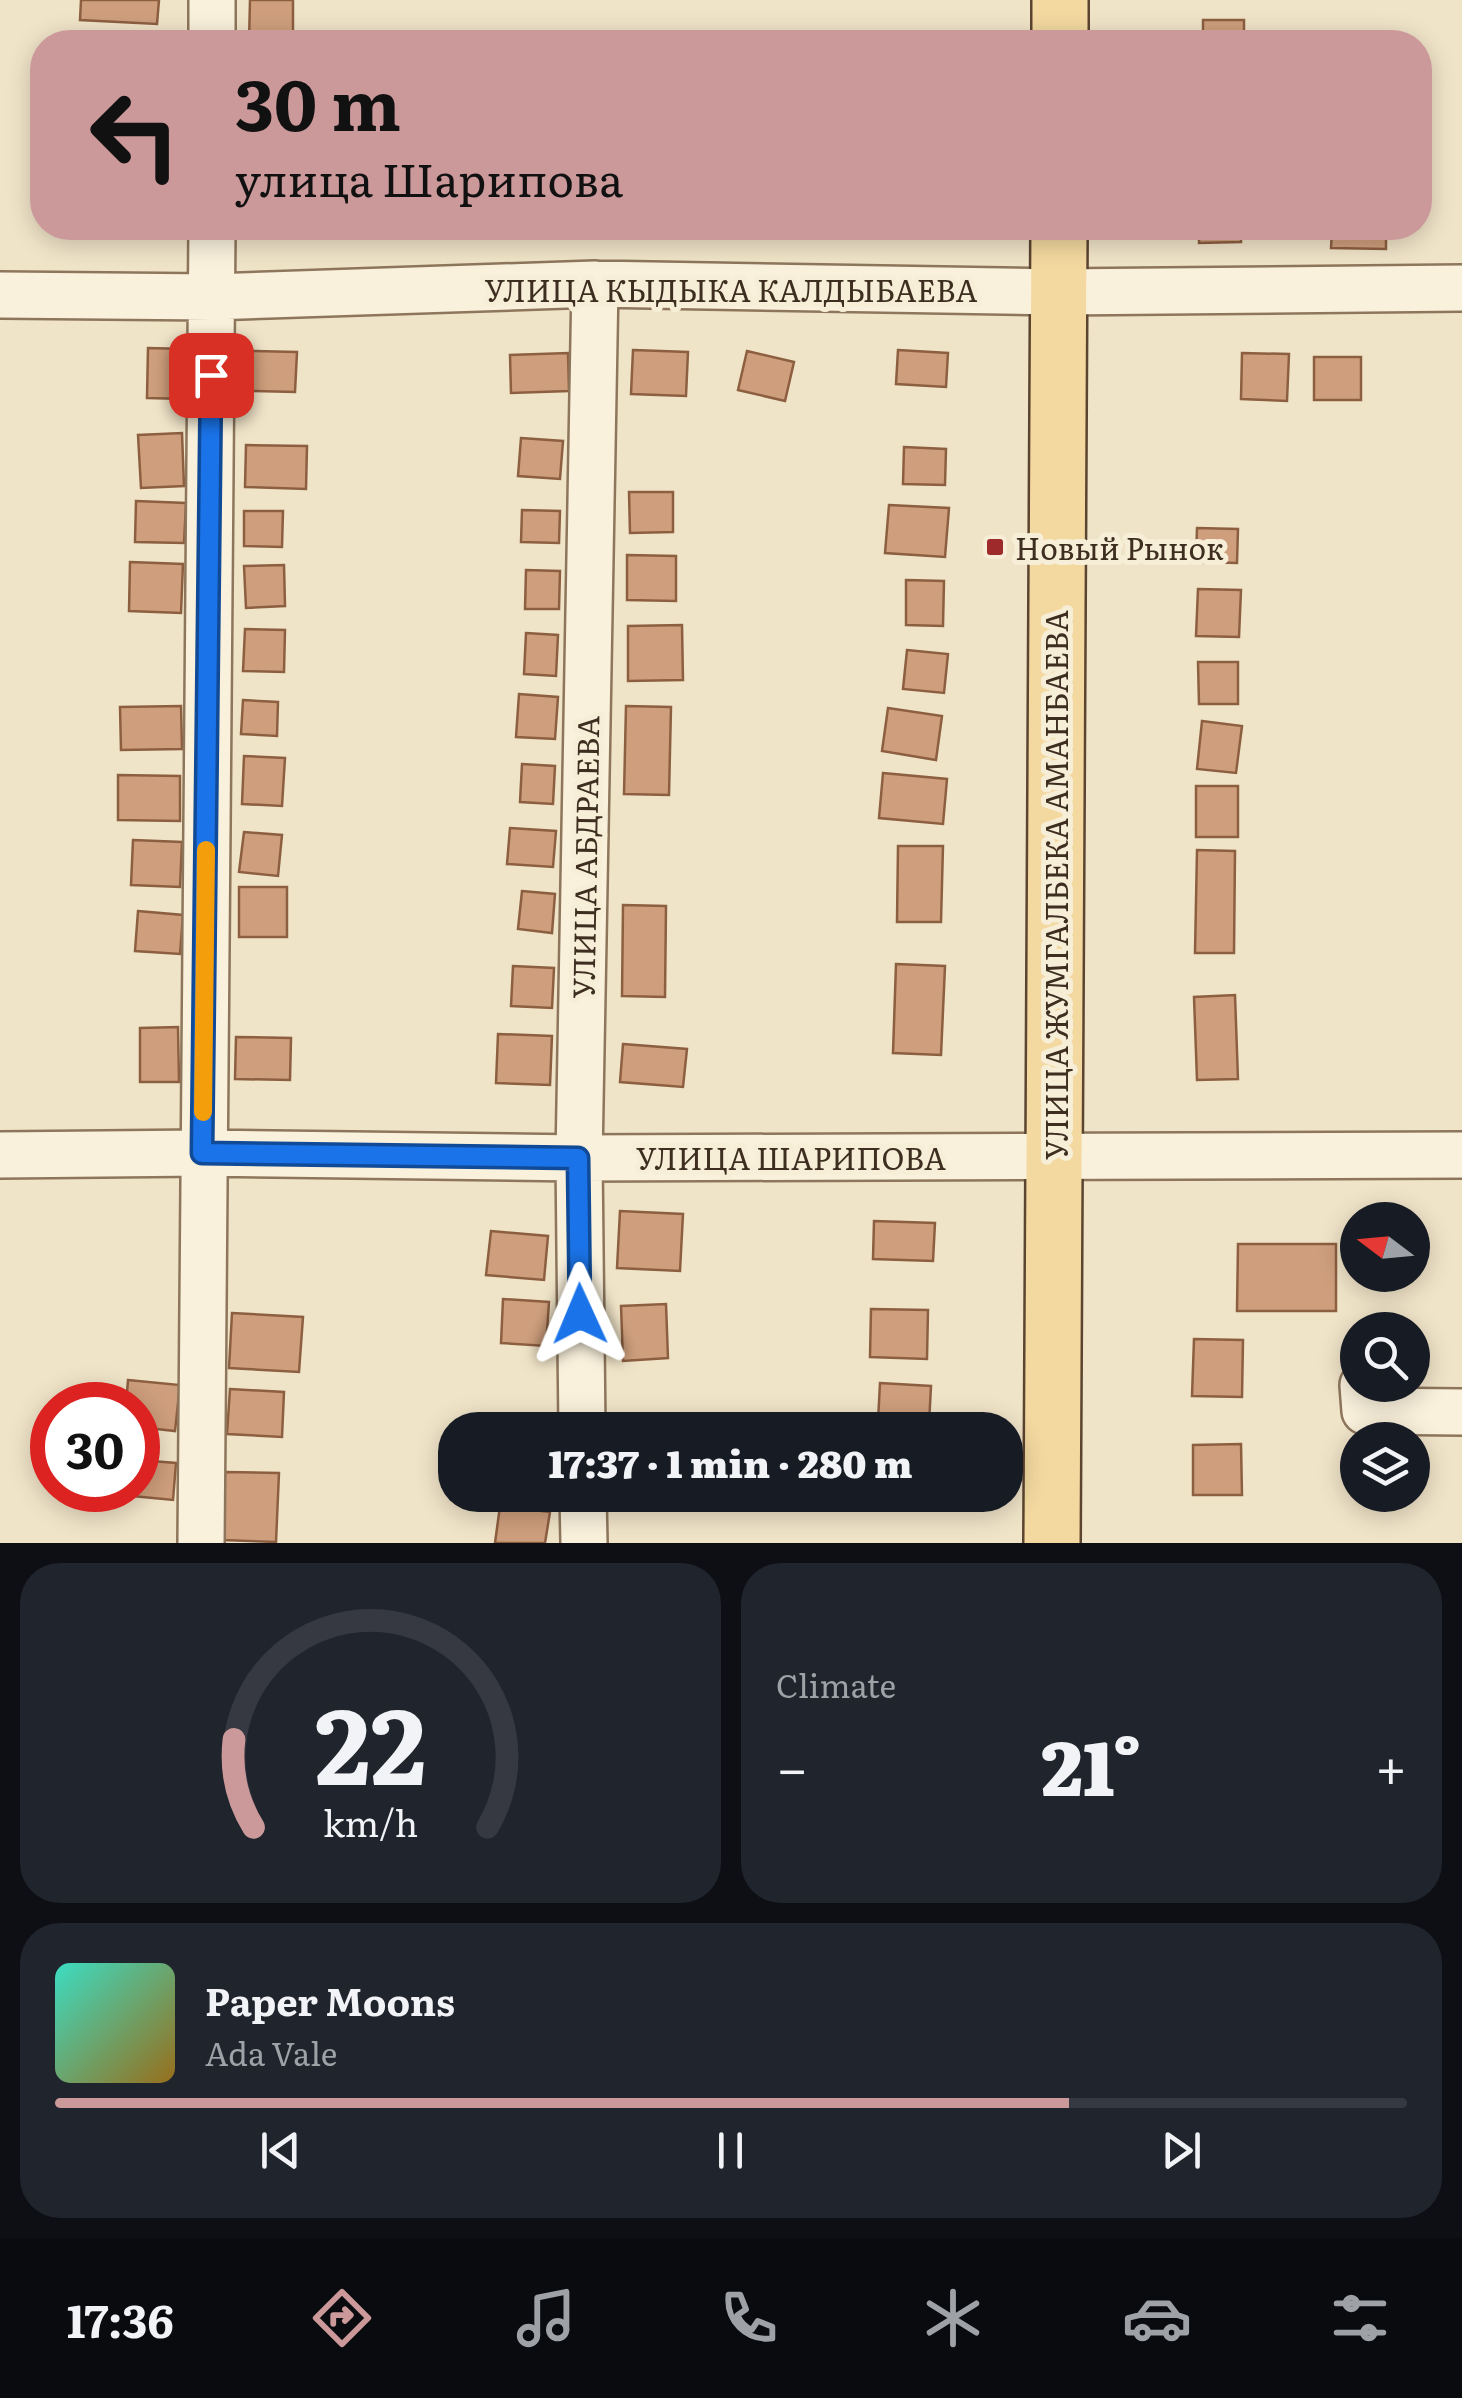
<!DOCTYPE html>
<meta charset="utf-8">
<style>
body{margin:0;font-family:Literata,serif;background:#20242c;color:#f1f3f6;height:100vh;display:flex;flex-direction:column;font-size:38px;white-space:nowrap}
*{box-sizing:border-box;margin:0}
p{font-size:32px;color:#9ea1a6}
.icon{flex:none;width:55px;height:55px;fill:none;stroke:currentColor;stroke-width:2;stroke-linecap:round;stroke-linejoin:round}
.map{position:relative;height:1543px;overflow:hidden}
.sheet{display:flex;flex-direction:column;gap:20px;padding:20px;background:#0d0f14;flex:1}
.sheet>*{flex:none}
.top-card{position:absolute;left:30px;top:30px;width:1402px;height:210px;border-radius:40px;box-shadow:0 5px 25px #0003;background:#cc999b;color:#111;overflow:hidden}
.needle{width:65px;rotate:286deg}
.fabs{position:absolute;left:1340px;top:1202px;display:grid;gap:20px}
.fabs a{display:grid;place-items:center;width:90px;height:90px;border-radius:50%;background:#171b24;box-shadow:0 5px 25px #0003;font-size:50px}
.speed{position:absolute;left:30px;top:1382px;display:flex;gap:20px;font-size:50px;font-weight:700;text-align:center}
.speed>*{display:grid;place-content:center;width:130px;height:130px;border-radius:50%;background:#171b24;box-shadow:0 5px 25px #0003;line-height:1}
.speed .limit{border:15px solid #d22;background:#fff;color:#111}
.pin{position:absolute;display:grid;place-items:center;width:85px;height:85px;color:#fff;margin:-42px;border-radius:20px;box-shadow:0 5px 15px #0006}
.me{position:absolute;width:110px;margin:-55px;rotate:359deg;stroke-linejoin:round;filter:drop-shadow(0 0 8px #0008)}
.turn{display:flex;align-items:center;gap:35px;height:210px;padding:0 40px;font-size:45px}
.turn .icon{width:130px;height:130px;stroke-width:2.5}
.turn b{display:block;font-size:70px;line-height:85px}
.big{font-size:75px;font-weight:800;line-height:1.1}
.sheet .widget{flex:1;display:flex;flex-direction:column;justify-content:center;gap:15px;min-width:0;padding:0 35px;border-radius:40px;background:#20242c}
.sheet .dial{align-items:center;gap:0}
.dial svg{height:260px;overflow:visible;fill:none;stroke:#363941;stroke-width:7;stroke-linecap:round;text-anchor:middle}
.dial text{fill:#f1f3f6;stroke:none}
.song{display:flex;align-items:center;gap:30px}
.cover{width:120px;height:120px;border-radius:15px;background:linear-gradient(135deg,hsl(170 70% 55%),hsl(40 70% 35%))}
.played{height:10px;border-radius:5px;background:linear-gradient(90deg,#cc999b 75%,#363941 75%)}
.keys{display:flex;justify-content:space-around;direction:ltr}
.heat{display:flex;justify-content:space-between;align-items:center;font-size:55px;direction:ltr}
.sheet .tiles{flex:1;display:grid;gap:20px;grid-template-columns:1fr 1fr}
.widget:last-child{grid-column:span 2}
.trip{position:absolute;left:438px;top:1412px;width:585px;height:100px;border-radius:40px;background:#171b24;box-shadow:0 5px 25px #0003;font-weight:800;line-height:100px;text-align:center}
.tabs{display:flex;height:160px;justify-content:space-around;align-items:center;background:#090b0e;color:#9ea1a6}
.tabs .icon{width:70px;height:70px}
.tabs .on{color:#cc999b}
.tabs b{font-size:45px;color:#f1f3f6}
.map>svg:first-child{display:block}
.building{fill:#cf9f7d;stroke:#8d5f41;stroke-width:2.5}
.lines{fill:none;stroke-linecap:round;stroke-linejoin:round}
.minor-casing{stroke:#8d765c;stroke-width:50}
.major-casing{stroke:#5b4430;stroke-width:60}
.minor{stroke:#faf1dc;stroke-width:45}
.major{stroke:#f3d9a0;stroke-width:55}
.route-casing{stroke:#114b97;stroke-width:25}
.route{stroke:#1a73e8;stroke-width:18}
.slow{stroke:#f59e0b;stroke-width:18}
.poi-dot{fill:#9e2a2b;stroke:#f7eed8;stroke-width:4}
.labels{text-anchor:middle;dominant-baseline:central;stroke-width:10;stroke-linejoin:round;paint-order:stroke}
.street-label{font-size:30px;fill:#3d2e20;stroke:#f7eed8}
.poi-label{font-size:30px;fill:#3d2e20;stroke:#f7eed8;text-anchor:start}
</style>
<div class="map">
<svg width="1462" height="1543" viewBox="0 0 1462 1543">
<rect width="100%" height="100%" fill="#f0e4c8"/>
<path class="building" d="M81 0H159L157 24 80 20Z
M250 0H293V42H249Z
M1203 20H1244V42H1203Z
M1199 228H1241V242L1199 243Z
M1332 228H1386V249L1331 248Z
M148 348 187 349 186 399 147 398Z
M633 350 688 352 686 396 631 394Z
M898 350 948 353 946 387 896 384Z
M252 351 297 352 295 392 251 391Z
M747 351 794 362 785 401 738 390Z
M568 353 569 391 511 393 510 355Z
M1242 353 1289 354 1287 401 1241 399Z
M1314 357H1361V400H1314Z
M182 433 184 486 141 488 138 435Z
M521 438 563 441 560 479 518 476Z
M246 445 307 446 306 489 245 487Z
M904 447 946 449 945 485 903 484Z
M629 492H673V532L630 533Z
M136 501 186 503 184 543 135 542Z
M889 505 949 508 945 557 885 553Z
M522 510 560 511 559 543 521 542Z
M244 511H283L282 547 244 546Z
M1197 528 1238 529 1237 563 1196 562Z
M627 555 676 556V601L627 600Z
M130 562 183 564 181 613 129 611Z
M284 565 285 606 246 608 244 566Z
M526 570 560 571 559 609H525Z
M906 580 944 581 943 626 906 625Z
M1198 589 1241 590 1239 637 1196 636Z
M682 625 683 680 628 681V626Z
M245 629 285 630 284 672 243 671Z
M526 633 558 635 556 676 524 674Z
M907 650 948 654 944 693 903 689Z
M1198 662H1238V704H1199Z
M519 694 558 697 555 739 516 737Z
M243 700 278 702 277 736 241 734Z
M181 706 182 749 121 750 120 707Z
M626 706 671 707 669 795 624 794Z
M888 708 942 716 936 760 882 751Z
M1202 721 1242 726 1236 773 1197 769Z
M244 756 285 758 282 806 242 804Z
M522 764 555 766 553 804 520 802Z
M883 773 947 779 943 824 879 818Z
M118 775 180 776V821L118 820Z
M1196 786H1238V837H1196Z
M510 828 556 831 553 867 507 864Z
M244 832 282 835 278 876 239 872Z
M133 840 182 842 180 887 131 885Z
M898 846H943L941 922H897Z
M1197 850 1235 851 1234 953H1195Z
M239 887H287V937H239Z
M522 891 555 894 552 933 518 929Z
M623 905 666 906 665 997 622 996Z
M138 911 183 915 180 954 135 951Z
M896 964 945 966 941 1055 893 1053Z
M513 966 554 968 552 1008 511 1006Z
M1235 995 1238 1079 1197 1080 1194 997Z
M178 1027 179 1082H140V1028Z
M498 1034 552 1036 550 1085 496 1083Z
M236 1037 291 1038 290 1080 235 1079Z
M623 1044 687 1049 683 1087 620 1082Z
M620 1211 683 1214 680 1271 617 1268Z
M874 1221 935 1223 933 1261 873 1259Z
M491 1231 548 1236 544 1280 486 1275Z
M1238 1244H1336V1311H1237Z
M503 1299 549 1302 546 1346 501 1343Z
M666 1304 668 1358 623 1361 621 1306Z
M871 1309 928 1310 927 1359 870 1357Z
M232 1313 303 1317 299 1372 229 1368Z
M1194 1339 1243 1340 1242 1397 1192 1396Z
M128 1380 180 1385 175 1431 138 1427V1405H126Z
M880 1383 931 1386 929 1424 878 1421Z
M230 1389 284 1392 282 1437 227 1434Z
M1241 1444 1242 1495H1193V1445Z
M138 1460 176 1463 173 1500 122 1495V1490H138Z
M225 1472 279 1473 276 1542 223 1540Z
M500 1506 550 1512 545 1543H495Z"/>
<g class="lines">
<defs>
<path id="minor" d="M212 0V42
M0 295 212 297 595 284 1058 292 1462 288
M0 1155 203 1153 579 1158 1462 1155
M1363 1385 1365 1411 1462 1412
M582 1430 579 1158 595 284
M583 1495 584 1543
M201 1543 212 228"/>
<path id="major" d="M1060 42V0
M1052 1543 1059 228"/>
</defs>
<use href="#minor" class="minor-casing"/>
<use href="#major" class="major-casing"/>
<use href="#minor" class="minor"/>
<use href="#major" class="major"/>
</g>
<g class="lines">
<defs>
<path id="route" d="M211 375 202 1153 578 1158 580 1314"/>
</defs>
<use href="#route" class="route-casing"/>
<use href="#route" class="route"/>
<path class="slow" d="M203 1112 206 850"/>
</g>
<rect class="poi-dot" x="985" y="537" width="20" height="20" rx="5"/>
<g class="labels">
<g class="street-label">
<text x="731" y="289">УЛИЦА КЫДЫКА КАЛДЫБАЕВА</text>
<text transform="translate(584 857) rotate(-89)">УЛИЦА АБДРАЕВА</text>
<text transform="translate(1055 885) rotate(-90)">УЛИЦА ЖУМГАЛБЕКА АМАНБАЕВА</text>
<text x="791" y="1157">УЛИЦА ШАРИПОВА</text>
</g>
<g class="poi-label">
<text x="1015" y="547">Новый Рынок</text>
</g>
</g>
</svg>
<div class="fabs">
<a><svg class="needle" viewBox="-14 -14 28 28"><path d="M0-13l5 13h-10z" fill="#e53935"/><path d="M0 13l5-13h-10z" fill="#9ea1a6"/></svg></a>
<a><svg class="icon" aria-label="search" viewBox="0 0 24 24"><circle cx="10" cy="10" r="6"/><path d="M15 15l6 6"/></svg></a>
<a><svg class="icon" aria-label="layers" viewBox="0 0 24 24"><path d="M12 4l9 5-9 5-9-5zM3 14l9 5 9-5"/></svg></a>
</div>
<div class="speed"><div class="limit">30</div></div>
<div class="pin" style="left:211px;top:375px;background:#d93025"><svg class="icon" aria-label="arrive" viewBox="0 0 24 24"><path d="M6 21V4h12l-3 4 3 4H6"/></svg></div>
<svg class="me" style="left:580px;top:1314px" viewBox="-20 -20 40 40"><path d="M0-17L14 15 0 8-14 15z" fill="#1a73e8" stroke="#fff" stroke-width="4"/></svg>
<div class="trip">17:37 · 1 min · 280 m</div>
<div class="top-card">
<div class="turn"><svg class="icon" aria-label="left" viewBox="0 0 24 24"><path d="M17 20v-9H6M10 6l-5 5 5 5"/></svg><div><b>30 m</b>улица Шарипова</div></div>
</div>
</div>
<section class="sheet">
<div class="tiles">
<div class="widget dial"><svg viewBox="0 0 100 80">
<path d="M14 69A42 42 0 1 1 86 69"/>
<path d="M14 69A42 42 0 0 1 8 42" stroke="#cc999b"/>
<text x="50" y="56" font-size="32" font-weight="700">22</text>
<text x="50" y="72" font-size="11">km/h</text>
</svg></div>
<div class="widget"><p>Climate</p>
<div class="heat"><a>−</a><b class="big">21°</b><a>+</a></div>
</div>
<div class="widget">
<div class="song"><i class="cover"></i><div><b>Paper Moons</b><p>Ada Vale</p></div></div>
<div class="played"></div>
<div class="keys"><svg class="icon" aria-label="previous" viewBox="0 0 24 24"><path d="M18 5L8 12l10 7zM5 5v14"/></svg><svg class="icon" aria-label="pause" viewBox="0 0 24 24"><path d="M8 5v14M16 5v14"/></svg><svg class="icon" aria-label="next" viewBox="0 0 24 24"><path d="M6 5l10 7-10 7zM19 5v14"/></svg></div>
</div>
</div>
</section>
<nav class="tabs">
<b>17:36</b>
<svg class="icon on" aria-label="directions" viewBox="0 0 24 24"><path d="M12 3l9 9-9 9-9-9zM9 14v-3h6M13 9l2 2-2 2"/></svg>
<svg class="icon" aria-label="music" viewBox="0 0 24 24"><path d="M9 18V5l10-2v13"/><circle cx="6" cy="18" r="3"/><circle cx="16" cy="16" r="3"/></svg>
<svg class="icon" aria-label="phone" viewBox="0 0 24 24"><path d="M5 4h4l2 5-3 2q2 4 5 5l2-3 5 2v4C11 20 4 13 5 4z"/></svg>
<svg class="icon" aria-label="climate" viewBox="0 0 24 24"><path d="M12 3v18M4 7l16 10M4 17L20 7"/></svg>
<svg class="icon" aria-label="car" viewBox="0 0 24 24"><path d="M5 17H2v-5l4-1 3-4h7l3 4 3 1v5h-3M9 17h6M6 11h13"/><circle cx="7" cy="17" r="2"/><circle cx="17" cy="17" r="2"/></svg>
<svg class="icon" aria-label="filters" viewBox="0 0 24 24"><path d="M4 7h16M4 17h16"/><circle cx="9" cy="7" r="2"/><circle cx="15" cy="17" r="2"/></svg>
</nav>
